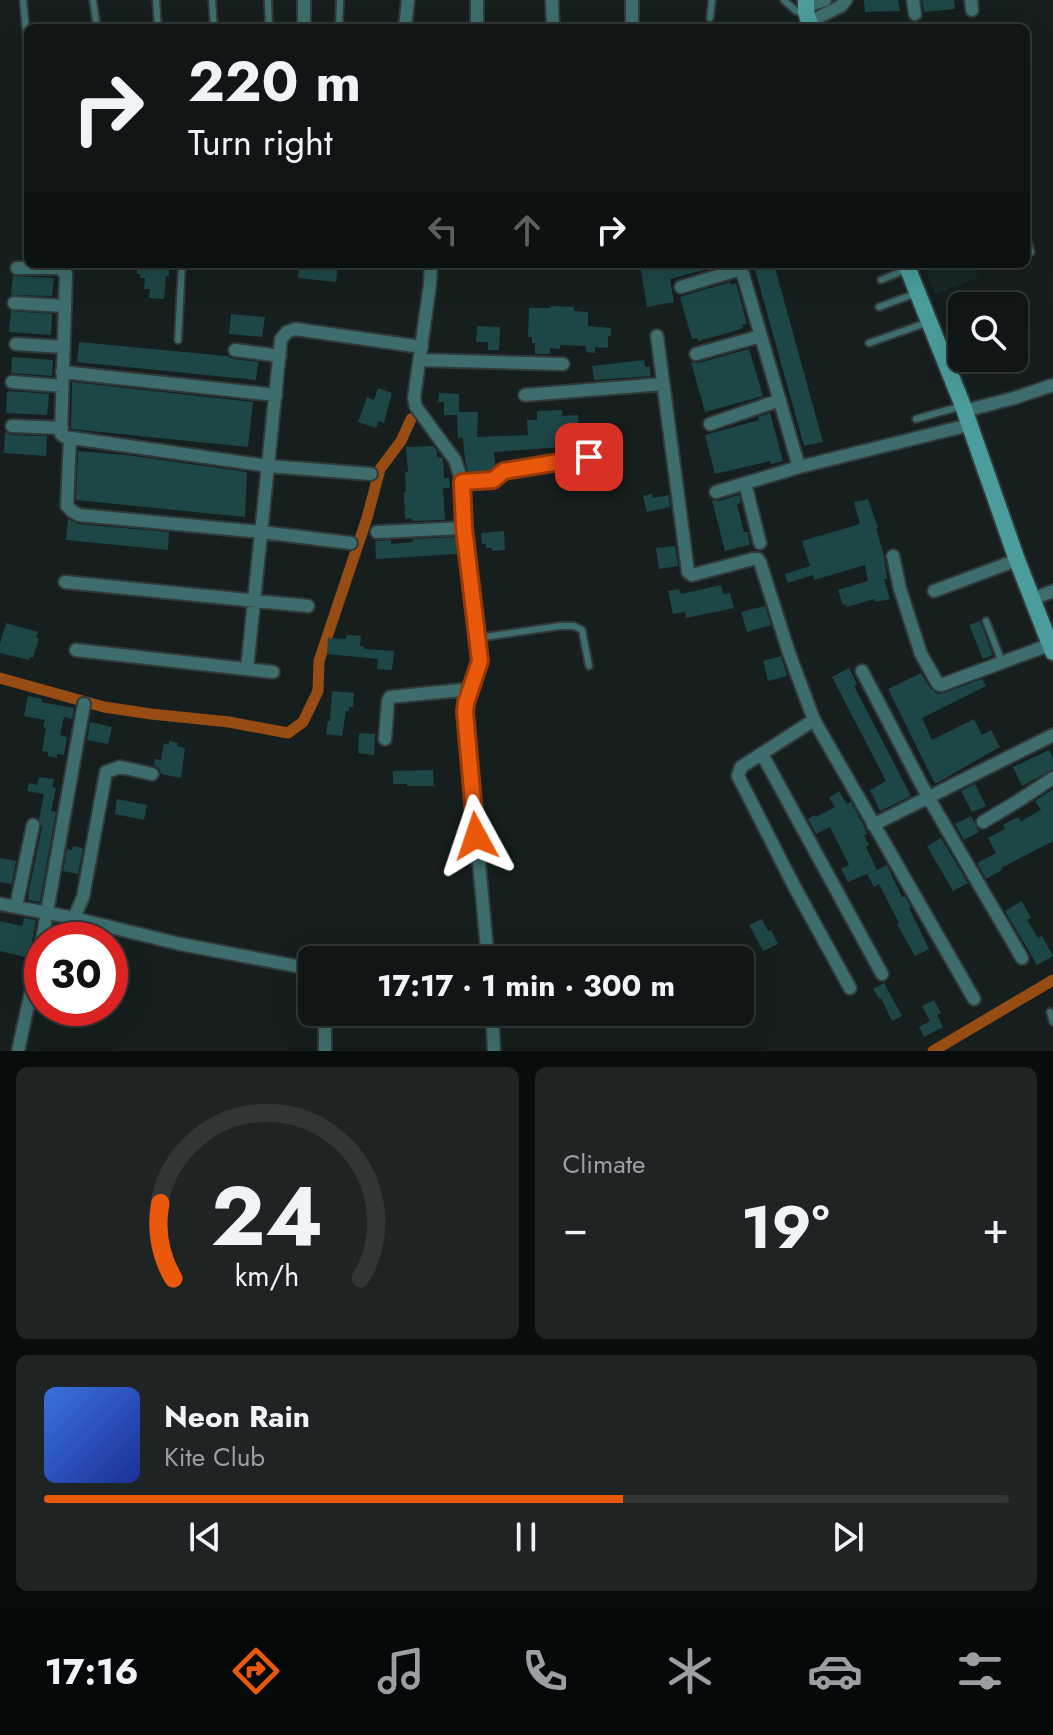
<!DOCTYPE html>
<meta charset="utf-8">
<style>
body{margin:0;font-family:Jost,sans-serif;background:#1e2323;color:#f1f3f6;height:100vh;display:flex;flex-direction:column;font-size:30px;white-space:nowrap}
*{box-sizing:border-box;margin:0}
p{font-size:26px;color:#9c9fa1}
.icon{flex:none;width:44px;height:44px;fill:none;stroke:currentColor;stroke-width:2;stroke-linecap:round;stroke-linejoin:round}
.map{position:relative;height:1051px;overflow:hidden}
.sheet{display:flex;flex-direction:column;gap:16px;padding:16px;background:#090c0c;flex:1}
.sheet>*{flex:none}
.banner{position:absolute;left:24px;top:24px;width:1006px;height:244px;border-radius:12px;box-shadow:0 8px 32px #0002,0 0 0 2px #303535;background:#101616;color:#f1f3f6;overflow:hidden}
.fabs{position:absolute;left:948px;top:292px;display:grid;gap:16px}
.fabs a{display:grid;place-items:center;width:80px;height:80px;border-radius:12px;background:#101616;box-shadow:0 8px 32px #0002,0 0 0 2px #303535;font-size:40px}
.speed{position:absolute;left:24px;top:922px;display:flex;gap:16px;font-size:40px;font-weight:700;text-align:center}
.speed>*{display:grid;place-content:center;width:104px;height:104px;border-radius:50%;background:#101616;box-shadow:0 8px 32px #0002,0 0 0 2px #303535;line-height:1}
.speed .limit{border:12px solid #d22;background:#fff;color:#111}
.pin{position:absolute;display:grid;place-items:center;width:68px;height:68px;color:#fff;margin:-34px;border-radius:16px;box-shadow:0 4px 12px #0006}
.me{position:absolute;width:88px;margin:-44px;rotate:355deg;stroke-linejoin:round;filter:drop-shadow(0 0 6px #0008)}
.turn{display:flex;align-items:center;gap:28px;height:168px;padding:0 32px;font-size:36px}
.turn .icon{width:104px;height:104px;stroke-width:2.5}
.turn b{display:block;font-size:56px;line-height:68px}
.lanes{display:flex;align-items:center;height:76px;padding:0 32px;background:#0003;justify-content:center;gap:40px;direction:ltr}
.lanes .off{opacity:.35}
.big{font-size:60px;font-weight:700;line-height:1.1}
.sheet .card{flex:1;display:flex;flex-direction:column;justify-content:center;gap:12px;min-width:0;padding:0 28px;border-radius:12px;background:#1e2323}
.sheet .dial{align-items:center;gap:0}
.dial svg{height:208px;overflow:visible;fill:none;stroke:#303535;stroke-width:7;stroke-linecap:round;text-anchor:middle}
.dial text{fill:#f1f3f6;stroke:none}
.song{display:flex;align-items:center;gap:24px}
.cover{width:96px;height:96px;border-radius:12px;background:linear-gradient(135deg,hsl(220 70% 55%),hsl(230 70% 35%))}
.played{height:8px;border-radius:4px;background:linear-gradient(90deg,#ea580c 60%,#303535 60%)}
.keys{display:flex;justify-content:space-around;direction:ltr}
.heat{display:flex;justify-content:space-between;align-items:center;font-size:44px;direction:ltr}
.sheet .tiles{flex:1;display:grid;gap:16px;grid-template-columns:1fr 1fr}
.card:last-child{grid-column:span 2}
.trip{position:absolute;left:298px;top:946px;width:456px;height:80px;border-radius:12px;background:#101616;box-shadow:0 8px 32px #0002,0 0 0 2px #303535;font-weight:700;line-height:80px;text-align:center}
.menu{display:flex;height:128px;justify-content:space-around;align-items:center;background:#060909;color:#9c9fa1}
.menu .icon{width:56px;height:56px}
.menu .selected{color:#ea580c}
.menu b{font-size:36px;color:#f1f3f6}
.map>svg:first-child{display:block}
.built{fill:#182928}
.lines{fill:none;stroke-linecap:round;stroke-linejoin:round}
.canal{stroke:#964c13;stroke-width:11}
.building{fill:#1c4746}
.service-casing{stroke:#313939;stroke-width:10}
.minor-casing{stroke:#313939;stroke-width:16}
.secondary-casing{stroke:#313939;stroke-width:20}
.service{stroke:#3d6e6d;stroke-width:6}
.minor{stroke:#3d6e6d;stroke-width:12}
.secondary{stroke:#4a9d9c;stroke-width:16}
.route-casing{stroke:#983908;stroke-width:20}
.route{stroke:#ea580c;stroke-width:14}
</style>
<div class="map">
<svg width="1053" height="1051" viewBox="0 0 1053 1051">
<rect width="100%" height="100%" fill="#161e1e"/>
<path class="built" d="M923 264H972L978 278 935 294Z"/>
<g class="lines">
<path class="canal" d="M0 678 104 707 151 714 229 722 288 733 303 722 318 691 319 661 367 518 380 469 401 441 411 419
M933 1051 1053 980"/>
</g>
<path class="building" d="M864 0H898L900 11 865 12Z
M922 0H954L955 9 924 12Z
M137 264H153V267L169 268V277L166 276 164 299 149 298 150 289H144L145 278H140V274H137Z
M311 264 338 267 336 282 298 278 299 268 310 269Z
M640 264H715V267L670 279 674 302 647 307Z
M764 264H774L823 442 804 446 754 266Z
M13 276 54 278 52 296 11 295Z
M730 282 731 285 736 283 747 324 742 325 743 328 728 333 698 341V338L692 339 680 297Z
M550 306 574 307V311L588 312V326L611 328V336H608V348L595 347V353L586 352V346L560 345V349L550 348V354H535V343H532V337H528L529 308H550Z
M11 311 52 314 51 335 9 332Z
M231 314 265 317 262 337 229 334Z
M477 326 500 327 499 350H488V342H476Z
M79 342 226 356 234 359 258 362 256 380 77 362Z
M749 349 763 396 705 412 691 362 698 363Z
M12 357 53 360 52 376 11 373Z
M644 360 645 367H650L651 376 594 380 592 366Z
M72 382 253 402 248 447 71 429Z
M378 388 392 393 384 423 379 421 376 428 358 422 367 397 374 400Z
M10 391 49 394 47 415 6 413 7 392Z
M439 393 459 394V412H478L477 437 528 435 527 420H537V411L562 410V416L578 415 579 431 616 429 617 443 494 452 496 470 468 472 465 460 463 438H458L457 415H444V402H438Z
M770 413 783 461 771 464 770 461 715 474 705 435 759 420 758 417Z
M5 432 12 435 47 436 46 456 4 453Z
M433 446 437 451V457L443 458 444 478H449L450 488H443L445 517 444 520 412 521 411 518 405 519 404 492 406 491 405 472H408L406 447Z
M78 451 126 455 247 472 245 517 76 500Z
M652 494 653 498 669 495 670 507 647 512 643 496Z
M739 495 741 503 737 504 744 532H748L750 545 725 551 712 500 719 501Z
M868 499 878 528H876L884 556 887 579H884L890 599 875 602 874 599 847 607 846 604 843 605 838 590 868 581 865 565 814 580 813 575 788 583 785 574 810 566 802 541 860 524 854 502Z
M68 519 78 524 169 532 168 550 66 540Z
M504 531 505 550 492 551V548H486V544H482L481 533Z
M456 537 457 554 376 559 375 541 391 540V544L413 542V539Z
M675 546 678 566 659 569 656 548Z
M721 585 723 594 730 593 734 608 686 618 685 612 673 614 668 591 679 589 681 594Z
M765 606 771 625 747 632 741 612Z
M980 621 993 655 983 659 969 625Z
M6 623 38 632 36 638H39L33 658 30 657 29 660 0 653V644Z
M346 635 361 636 360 646 364 647V649L394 651 392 670 377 669 378 659 327 654 328 638 346 639Z
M781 656 787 676 768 681 763 661Z
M849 668 857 684 854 686 911 796 880 811 870 790 886 781 832 677Z
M921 673 930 688 938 694 944 693 982 679 986 686 922 718 932 740 974 719 982 735 991 730 1000 747 935 784 888 689Z
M332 691 354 693 353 707H349V711H346L342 736 326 734 328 721H330Z
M28 696 42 699 41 702 74 708 72 719 64 717 60 735 67 737 64 755 57 754V758L48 756V752L42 751 46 728 43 727 45 720 24 716Z
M90 722 112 727 108 744 87 740Z
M359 733 375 734 374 755 358 753Z
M169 741 178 743 177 746 185 748 181 778 161 774 159 768 154 765 155 759 161 760 164 743 169 745Z
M1049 750 1053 758V769L1022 786 1013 767Z
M433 770 434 786H407V784H393V771Z
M39 777 54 779 52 787 56 788 51 811 56 812 40 902 28 900 29 896 28 895 42 827 39 819 44 794 27 791 29 783 37 785Z
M975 784 986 806 972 812 961 791Z
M1053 789V841L1001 868 1002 870 986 879 977 863 996 853 988 838 1005 829 1003 825 1018 817 1021 821 1041 810 1035 801Z
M839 791 847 804 851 802 863 824 867 834 864 835 869 845 866 847 877 870 887 865 902 897 905 896 911 907 909 908 929 949 915 956 897 924 899 923 879 884 874 887 867 874 848 882 841 869 849 865 830 827 816 834 808 819 815 815 816 817 835 807 829 798Z
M117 799 147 805 144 820 115 814Z
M971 816 979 832 964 840 955 824Z
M941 838 968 883 953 891 927 846Z
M73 846 83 848 78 874 63 871 67 849 72 850Z
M0 858 16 861 12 884 0 882Z
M1022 901 1031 918 1027 920 1038 938 1042 936 1053 956 1037 965 1005 911Z
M24 918 36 920 29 958 0 951V921L22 926Z
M762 919 768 931 771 930 778 944 763 951 749 925Z
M884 983 902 1016 892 1021 881 998 879 999 873 989Z
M934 1000 941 1013 937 1015 943 1027 924 1037 919 1027 930 1021 922 1006Z
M501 1012H556V1019L502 1022Z"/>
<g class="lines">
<defs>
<path id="service" d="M23 0 28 50
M93 0 97 28
M156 0 158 28
M212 0 214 28
M268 0 269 28
M784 0 796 11 806 12
M710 18 712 0
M339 28 340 0
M1026 237 1031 252
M881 280 908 269
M879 307 917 293
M178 340 182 264
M869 343 926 323
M916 419 962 406
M462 482 493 480 504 471 617 453
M986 621 1002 662
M477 638 560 626H574L582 630 589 666
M1050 1012 1053 1022"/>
<path id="minor" d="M304 0V28
M477 0V28
M552 0 553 28
M632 0V28
M913 0 915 14
M971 0 972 10
M807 6 825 0
M809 22 841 6 846 0
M405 28 408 0
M431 264 430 284 414 398 416 407 455 460 462 482 464 528 480 661 466 703 465 712 488 960
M740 264 799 467
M17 268H59L66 274 61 434 65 437 268 466 371 474
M681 287 741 269
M14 303 64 306
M657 336 688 572 692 575 753 559H758L760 562 789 653 814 720 974 999
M16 344 63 347
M235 350 280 356
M696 354 761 336
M420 360 563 364
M62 372 276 395
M12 382 62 386
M525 395 663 384
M964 411 1014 398 1053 385
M710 424 780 400
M12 426 62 428
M70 438 67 506 72 511 79 515 261 532 351 543
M745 483 760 543
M716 492 799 467 969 425
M377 532 464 528
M893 556 900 589 921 654 938 684 941 685 1049 645
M65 582 308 606
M934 591 1017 560
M1032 599 1053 591
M76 650 273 672
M247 669 281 339 287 332 295 329 422 347
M862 671 928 797 1022 958
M814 720 741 767 738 776 794 886 850 988
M385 739 388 701 390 697 471 689
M762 754 882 974
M983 822 1018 801 1053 778
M873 825 1053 735
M0 904 74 918 180 944 312 969
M16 907 33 825
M74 918 83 897 106 772 120 767 152 774
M42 940 84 704
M492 1012 494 1051
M18 1051 42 941
M325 1051V1012"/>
<path id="secondary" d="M806 0V12L811 28
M906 264 963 406 1017 560 1053 652"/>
</defs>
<use href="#service" class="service-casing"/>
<use href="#minor" class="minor-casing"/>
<use href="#secondary" class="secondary-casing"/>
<use href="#service" class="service"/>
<use href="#minor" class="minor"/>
<use href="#secondary" class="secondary"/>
</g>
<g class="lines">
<defs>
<path id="route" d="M476 836 465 712 466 703 480 661 464 528 462 482 493 480 504 471 589 457"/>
</defs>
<use href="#route" class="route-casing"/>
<use href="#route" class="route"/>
</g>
</svg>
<div class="fabs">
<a><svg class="icon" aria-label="search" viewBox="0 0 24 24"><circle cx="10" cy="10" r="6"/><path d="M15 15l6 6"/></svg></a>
</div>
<div class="speed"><div class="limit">30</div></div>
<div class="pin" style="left:589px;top:457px;background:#d93025"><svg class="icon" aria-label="arrive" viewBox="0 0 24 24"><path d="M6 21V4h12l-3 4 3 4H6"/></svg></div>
<svg class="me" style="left:476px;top:836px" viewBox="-20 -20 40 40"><path d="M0-17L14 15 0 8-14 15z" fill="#ea580c" stroke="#fff" stroke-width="4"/></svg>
<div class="trip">17:17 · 1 min · 300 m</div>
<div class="banner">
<div class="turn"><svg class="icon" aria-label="right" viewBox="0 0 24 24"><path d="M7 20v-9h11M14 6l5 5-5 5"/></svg><div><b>220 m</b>Turn right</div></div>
<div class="lanes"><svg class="icon off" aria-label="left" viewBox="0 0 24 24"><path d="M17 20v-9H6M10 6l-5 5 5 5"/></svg><svg class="icon off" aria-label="ahead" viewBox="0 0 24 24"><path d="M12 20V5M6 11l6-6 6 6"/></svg><svg class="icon" aria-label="right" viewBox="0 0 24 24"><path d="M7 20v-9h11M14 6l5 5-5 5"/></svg></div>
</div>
</div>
<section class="sheet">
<div class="tiles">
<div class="card dial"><svg viewBox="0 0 100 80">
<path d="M14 69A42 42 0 1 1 86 69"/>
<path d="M14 69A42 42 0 0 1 9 40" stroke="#ea580c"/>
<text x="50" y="56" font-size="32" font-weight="700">24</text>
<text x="50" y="72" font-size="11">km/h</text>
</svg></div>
<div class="card"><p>Climate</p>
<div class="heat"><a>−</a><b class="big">19°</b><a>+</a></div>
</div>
<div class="card">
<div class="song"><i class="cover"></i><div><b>Neon Rain</b><p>Kite Club</p></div></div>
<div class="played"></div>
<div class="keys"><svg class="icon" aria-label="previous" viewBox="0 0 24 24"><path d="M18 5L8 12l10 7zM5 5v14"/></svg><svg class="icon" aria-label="pause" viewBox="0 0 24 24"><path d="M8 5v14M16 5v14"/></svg><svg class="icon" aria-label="next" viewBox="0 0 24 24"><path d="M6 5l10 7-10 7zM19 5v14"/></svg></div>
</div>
</div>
</section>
<nav class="menu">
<b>17:16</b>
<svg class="icon selected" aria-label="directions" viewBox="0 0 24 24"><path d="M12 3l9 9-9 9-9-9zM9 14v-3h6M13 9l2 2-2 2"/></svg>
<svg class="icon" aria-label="music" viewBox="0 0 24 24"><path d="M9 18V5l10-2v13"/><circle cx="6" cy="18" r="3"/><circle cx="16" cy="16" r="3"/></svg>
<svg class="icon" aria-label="phone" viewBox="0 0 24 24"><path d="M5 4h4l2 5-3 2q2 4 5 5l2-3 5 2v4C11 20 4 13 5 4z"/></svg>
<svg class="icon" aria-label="climate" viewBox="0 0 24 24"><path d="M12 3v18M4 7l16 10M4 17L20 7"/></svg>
<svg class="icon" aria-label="car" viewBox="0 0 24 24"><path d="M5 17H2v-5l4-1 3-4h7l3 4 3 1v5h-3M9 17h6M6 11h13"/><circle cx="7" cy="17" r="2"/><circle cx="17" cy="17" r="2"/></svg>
<svg class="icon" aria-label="filters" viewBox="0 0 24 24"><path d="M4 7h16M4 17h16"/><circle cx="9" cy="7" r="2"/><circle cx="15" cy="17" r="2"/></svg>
</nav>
